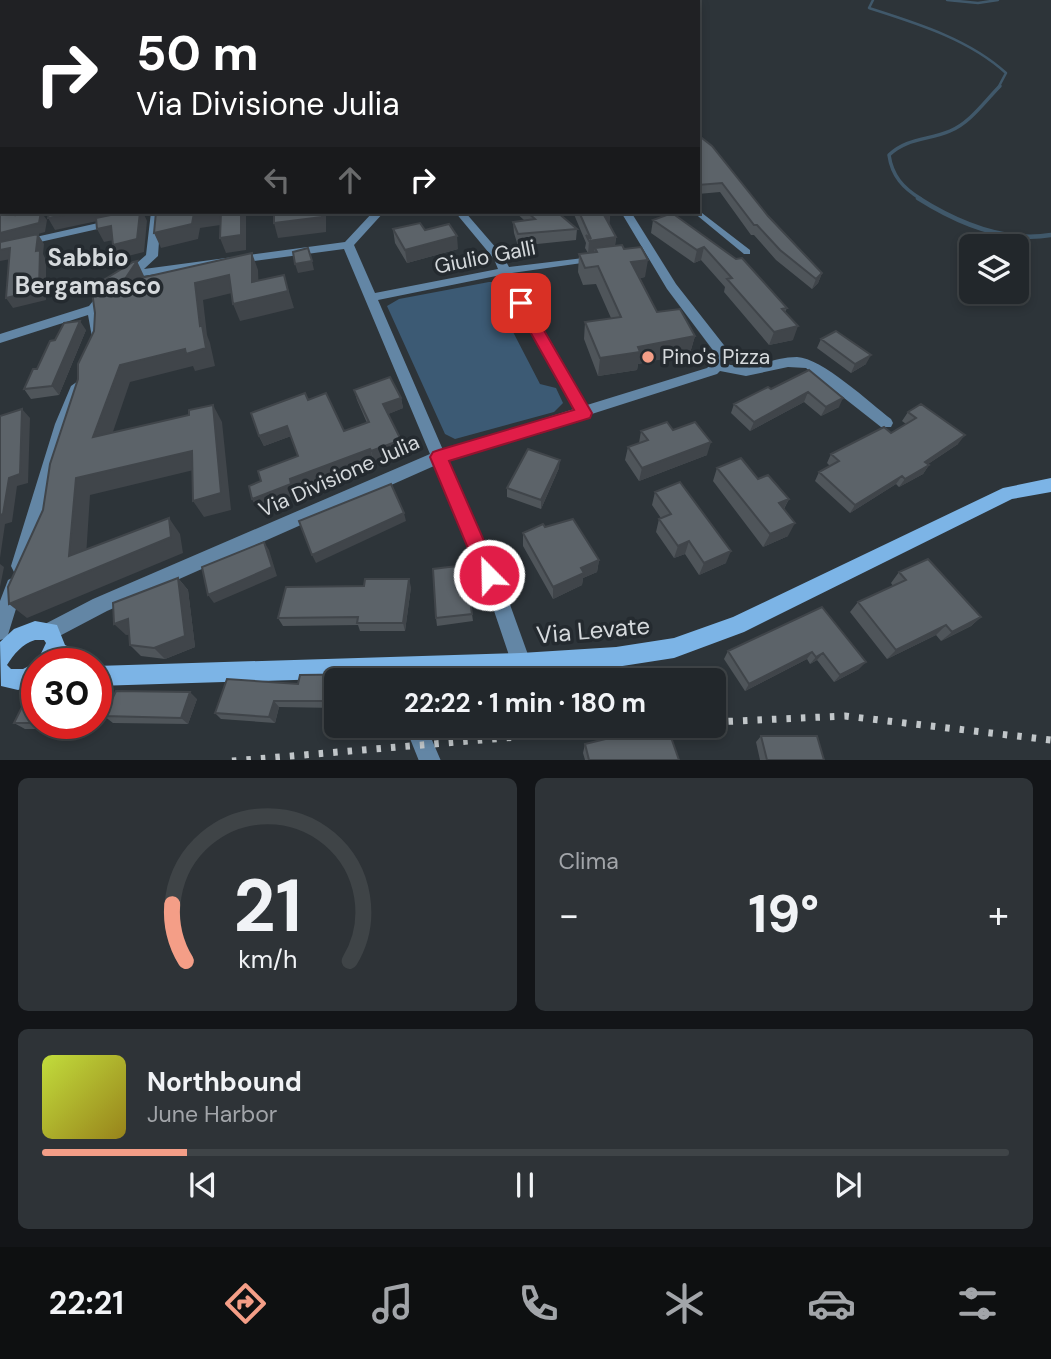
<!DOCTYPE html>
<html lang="it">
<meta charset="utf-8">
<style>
body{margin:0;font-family:"DM Sans",sans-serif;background:#2e3337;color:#f1f3f6;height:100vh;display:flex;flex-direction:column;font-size:26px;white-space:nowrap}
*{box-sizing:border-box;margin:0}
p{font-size:23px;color:#a2a5a9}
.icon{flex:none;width:38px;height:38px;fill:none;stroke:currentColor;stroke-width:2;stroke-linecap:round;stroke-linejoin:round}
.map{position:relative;height:760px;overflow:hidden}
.drawer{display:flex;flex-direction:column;gap:18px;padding:18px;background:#131518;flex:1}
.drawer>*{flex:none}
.top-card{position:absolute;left:0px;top:0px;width:700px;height:214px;box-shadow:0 4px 10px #0003,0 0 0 2px #3f4447;background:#202124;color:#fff;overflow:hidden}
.fabs{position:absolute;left:959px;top:234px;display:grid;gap:14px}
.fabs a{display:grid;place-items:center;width:70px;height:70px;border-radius:10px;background:#22272b;box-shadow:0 4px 10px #0003,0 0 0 2px #3f4447;font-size:35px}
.speed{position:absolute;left:21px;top:648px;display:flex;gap:14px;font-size:35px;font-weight:700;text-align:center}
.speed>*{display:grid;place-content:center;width:91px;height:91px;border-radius:50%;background:#22272b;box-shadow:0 4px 10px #0003,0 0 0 2px #3f4447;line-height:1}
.speed .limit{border:10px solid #d22;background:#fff;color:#111}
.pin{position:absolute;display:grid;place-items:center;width:60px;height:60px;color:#fff;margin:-30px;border-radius:14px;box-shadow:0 4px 10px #0006}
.me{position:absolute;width:77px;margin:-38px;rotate:337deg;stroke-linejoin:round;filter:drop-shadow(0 0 5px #0008)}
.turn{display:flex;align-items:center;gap:24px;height:147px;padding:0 21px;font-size:32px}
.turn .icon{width:91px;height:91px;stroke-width:2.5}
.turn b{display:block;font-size:49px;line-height:60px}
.lanes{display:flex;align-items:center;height:66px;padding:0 21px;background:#0003;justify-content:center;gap:35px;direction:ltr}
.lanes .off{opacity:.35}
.big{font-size:52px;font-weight:700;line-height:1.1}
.drawer .widget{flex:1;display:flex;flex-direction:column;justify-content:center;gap:10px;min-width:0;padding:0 24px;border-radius:10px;background:#2e3337}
.drawer .dial{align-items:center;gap:0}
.dial svg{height:182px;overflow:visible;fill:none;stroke:#3f4447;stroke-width:7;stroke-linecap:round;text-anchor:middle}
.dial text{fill:#f1f3f6;stroke:none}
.song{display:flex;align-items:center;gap:21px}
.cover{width:84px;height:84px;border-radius:10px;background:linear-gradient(135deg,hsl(70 70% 55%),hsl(50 70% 35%))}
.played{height:7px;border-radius:4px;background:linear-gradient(90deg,#f49e87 15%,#3f4447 15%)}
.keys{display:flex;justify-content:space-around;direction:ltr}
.heat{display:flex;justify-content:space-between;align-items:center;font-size:38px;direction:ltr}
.drawer .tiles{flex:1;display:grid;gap:18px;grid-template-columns:1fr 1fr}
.widget:last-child{grid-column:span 2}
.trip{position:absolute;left:324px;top:668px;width:402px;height:70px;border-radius:10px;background:#22272b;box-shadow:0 4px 10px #0003,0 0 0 2px #3f4447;font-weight:700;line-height:70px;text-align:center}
.menu{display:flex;height:112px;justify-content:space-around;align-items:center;background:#0e1011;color:#a2a5a9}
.menu .icon{width:49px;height:49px}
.menu .selected{color:#f49e87}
.menu b{font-size:32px;color:#f1f3f6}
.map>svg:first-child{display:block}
.green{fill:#3c5a74}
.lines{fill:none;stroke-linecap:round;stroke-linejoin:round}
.stream-far2{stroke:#40586a;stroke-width:2.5}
.stream-far1{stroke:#40586a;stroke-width:3.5}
.stream{stroke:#40586a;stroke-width:4.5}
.lane{fill:#6386a5;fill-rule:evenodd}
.street{fill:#6386a5;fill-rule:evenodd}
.secondary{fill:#7cb4e6;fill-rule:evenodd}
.rail{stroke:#c1c6c9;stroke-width:7;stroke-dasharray:4.5 10;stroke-linecap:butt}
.wall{fill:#4f555a}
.shaded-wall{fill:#40454a}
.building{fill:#5c6369;stroke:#40454a;stroke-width:2}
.route{fill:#e11d48;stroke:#92132f;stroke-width:2}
.poi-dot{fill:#f49e87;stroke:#242a2f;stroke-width:2.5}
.labels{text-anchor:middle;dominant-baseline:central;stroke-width:7;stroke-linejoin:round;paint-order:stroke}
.street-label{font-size:21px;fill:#d5d9dc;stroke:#242a2f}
.poi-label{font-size:21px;fill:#d5d9dc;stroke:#242a2f;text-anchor:start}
.quarter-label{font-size:24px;font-weight:bold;fill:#d5d9dc;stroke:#242a2f}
.near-street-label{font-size:24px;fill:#d5d9dc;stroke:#242a2f}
</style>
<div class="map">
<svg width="1051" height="761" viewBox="0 0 1051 761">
<rect width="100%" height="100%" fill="#2d3439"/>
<path class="green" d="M489 282H496L503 290 495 297 540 384 556 388 563 403 554 412 455 439 445 434 387 306 399 299Z"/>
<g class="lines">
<path class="stream-far2" d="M873 0 869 8C916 23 969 39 1006 73L998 88
M947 0 978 3 998 0"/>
<path class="stream-far1" d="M921 199C903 188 892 176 889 155 906 138 929 140 950 131 970 123 985 101 1000 86"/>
<path class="stream" d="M918 198C956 222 1005 243 1051 235"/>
<path class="lane" d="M698 210 750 250V254H744L693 212H698Z"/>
<path class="street" d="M215 0H221L214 2Z
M0 72H2L0 77Z
M2 160V166L0 167V161Z
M151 212H161L158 256 144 269 345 242 373 212H384L354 245 375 293 498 269 494 259 455 212H465L503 256 509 267 600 256 602 258 596 261 512 273 587 405 707 368 716 359 715 353 667 289 621 212H631L676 284 727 349 730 360 727 364C752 371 773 357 797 357 822 358 870 403 891 419L893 423 891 427H881L806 368 788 367 746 376 720 371 717 374 448 460 508 599 531 663 528 670 521 673 514 670 490 599 434 466 107 611 50 641 43 639 40 632 43 625 93 599 430 454 344 249 135 277 130 282H122V276L146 255ZM501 275 574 409 443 450 378 300Z
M116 219 120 220V224L0 251V245Z
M106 289 112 293 99 309 104 334 102 337H92L88 315 0 343V334L89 306 102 290Z
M78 381 85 386 69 424 29 566 26 572 20 574 14 572 11 566 55 424 71 386Z
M14 577 20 580 23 586 7 638 0 640V601L8 580Z
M405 726H426L441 761H419Z"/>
<path class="secondary" d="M1051 478V492L1012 499 744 632 674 658 616 667 521 673 96 686V666L521 653 616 647 674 638 733 617 1003 488Z
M35 621 57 625 65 645 87 656 90 663H37V683L18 690 1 686 0 642 14 629ZM35 640H44L46 643 37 662 23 669H11L7 665C14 654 22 644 35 640Z"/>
<path class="rail" d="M714 722 845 716 1051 740
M232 761 647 726"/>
</g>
<path class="wall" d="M556 0H624L625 2H559Z
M698 135 768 216 822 273 818 283 812 289 776 260 754 235H751L720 192 698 194Z
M515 212H557L577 229 576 240 518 246 514 233 513 222 524 220Z
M573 212H608L610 215 609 225 616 237 615 246 624 249 645 277 640 278 657 312 695 336 690 353 638 364 637 370 598 376 584 339 585 322 611 318 596 284 583 285 578 272 579 254 588 253 585 248 586 243Z
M672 213 787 308 785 312 793 340 769 345 724 292 725 287 701 260 694 263 651 233 653 220Z
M393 229 425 230 458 249 407 263 395 243Z
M86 330 59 395 31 399 24 389 55 340Z
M821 339 866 364 851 373 817 348Z
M809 370 839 407 821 416 804 402 750 431 731 413 734 404 771 389Z
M354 390 401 398 403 408 388 414 401 440 403 450 374 461 373 459 294 490 296 494 258 509 252 499 261 481 298 456 291 436 264 446 259 436 308 400 344 431 367 423 357 400Z
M908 412 958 444 928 464 929 465 923 474 899 487 896 484 850 513 815 481 819 472 830 466 827 463 831 454 891 433 906 424 902 421Z
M641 431 707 455 639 481 625 460 628 447 639 443Z
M559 468 541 509 507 497V488Z
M717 468 758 479 789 499 784 509 788 536 763 547 713 481Z
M655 492 726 563 699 575 685 554 674 558 656 532 659 519 661 518 652 505Z
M545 527 599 560 597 572 583 578 582 585 553 599 523 546V533Z
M465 565 473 621 437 626 436 618Z
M899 572 981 617 971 626 941 641 936 635 887 659 850 612 858 602 893 586 891 583Z
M178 578 188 590 195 647 165 659 141 656 130 645 129 634 126 635Z
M411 587 405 631H360L358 625 283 626 278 618Z
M822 607 859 669 834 682 817 660 810 664 807 659 745 691 724 659 728 651Z
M380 674 382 681H336V708L279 707 275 723 221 719 215 713 298 684Z
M197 699 188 724 113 723 104 716Z
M14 723H79L76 729H25Z
M761 736 824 760H760L756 742Z
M585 744 679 760H585L583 753Z"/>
<path class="shaded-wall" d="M482 0H502V2H470Z
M0 131H2V141L0 142Z
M17 212H25L22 225 16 215Z
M41 212 47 220 45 232 38 234 44 244 43 254 46 260V300L13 308 6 298 40 258 0 244V233Z
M81 212H143L147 221 144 252 120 258 113 245 140 212 55 230 48 218Z
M203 212H222L227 224 200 228 198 239 161 248 154 233 194 213Z
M241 212H271L246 215V250L226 253 220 238Z
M322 212H325L326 214V232L278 238 274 223Z
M428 212H442L428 215Z
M604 215H610L609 227Z
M111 226 118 239 104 242 97 229Z
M457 236 458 249 407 263 405 250Z
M616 237 614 250 595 248 594 253 588 254 589 241Z
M704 247 701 260 694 263 697 250Z
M10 248 16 258 0 261V250Z
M252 253 258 270 259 298 284 275 294 308 240 321 233 304 252 282Z
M648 260 645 277 629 280 631 262Z
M137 261 145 278 123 282Z
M312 261 314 270 298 273 295 264Z
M822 273 818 283 812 289 816 279Z
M229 275 236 292 203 300 207 335 210 343 215 366 195 371 193 366 130 382 105 455 93 437 120 365 200 326 195 283Z
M80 321 86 330 59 395 52 386Z
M798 326 793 340 769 345 774 332Z
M695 336 690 353 638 364 637 370 598 376 600 358 638 347Z
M871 355 866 364 851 373 855 364Z
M808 392 804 402 750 431 754 422Z
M401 398 403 408 386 415 383 404Z
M843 398 839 407 821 416 826 407Z
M213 405 222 422 231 510 204 517 193 501Z
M22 409 30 418 28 483 17 486 12 522 5 524 0 558V515Z
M287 426 291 436 264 446 259 436Z
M965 435 958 444 919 470 925 462Z
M401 440 403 450 374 461 371 451Z
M711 442 707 455 639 481 642 468Z
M370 449 373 459 294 490 296 494 258 509 252 499 290 479Z
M192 451 202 468 90 495 85 572 69 556 76 478Z
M560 460 559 468 541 509V500Z
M929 465 923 474 899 487 905 479Z
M902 476 896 484 850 513 855 505Z
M789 499 782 512 779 503Z
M404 513 406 521 316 563 312 555Z
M169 518 180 534 183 553 27 618 9 604Z
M795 523 788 536 763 547 770 534Z
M689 541 685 554 674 558 678 546Z
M264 542 269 550 277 576 214 603 208 595Z
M731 551 726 563 699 575 704 563Z
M599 560 597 572 583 578 582 585 553 599V587L581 568Z
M0 564 4 567 0 587Z
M178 578 188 590 195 647 165 659 154 648Z
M409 579 411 587 405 631 403 623Z
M981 617 971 626 941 641 952 632Z
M128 619 139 630 126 635 114 624Z
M946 625 936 635 887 659 896 650Z
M812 652 807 659 745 691 749 684Z
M823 653 817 660 810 664 816 657Z
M866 662 859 669 834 682 840 675Z
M190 692 197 699 188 724 181 718Z
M274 701 279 707 275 723 269 717Z
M67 723H79L76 729Z"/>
<path class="building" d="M422 0H482L470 2H424Z
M571 0H624L625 2H571Z
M0 82H2V131H0Z
M698 135 712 146 768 216 822 273 816 279 780 250 757 225H754L722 183 698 185Z
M2 194V212H17L16 215 41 212 39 223 0 233V197Z
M49 212H81L48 218Z
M125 212H140L137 239 113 245 111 226 97 229 96 218Z
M156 212H203L194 213 192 224 154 233Z
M221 212H241V235L220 238Z
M274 212H322V217L274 223Z
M527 212H557L577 229 518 234 513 222 535 219Z
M579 212H608L610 215H604L616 237 589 241 586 235 591 239Z
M672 213 736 259 742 258 787 308 782 309 798 326 774 332 727 279 732 278 704 247 697 250 653 220Z
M420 223 425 230 449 224 457 236 405 250 393 229Z
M38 234 36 251 40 250 39 290 6 298 10 248 0 250V242Z
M622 245 624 249 641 247 648 260 631 262 657 312 680 309 695 336 638 347 640 352 600 358 585 322 621 317 598 266 585 268 579 254 597 252 595 248Z
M308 248 312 261 295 264 293 252Z
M252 253V282L284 275 288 291 233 304 229 275 195 283 200 326 202 325 206 348 186 354 185 349 120 365 93 437 189 415V410L213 405 221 493 193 501 192 451 76 478 69 556 169 518 171 537 9 604 8 587 43 510 50 464 78 379V364L94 331 95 313 92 292 102 281 133 262 137 261 123 282Z
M80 321 52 386 24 389 33 369H37L50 341 55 340 64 323Z
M836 331 871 355 855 364 821 339Z
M809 370 843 398 826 407 808 392 754 422 734 404 768 387 771 389Z
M390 377 401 398 383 404 401 440 371 451 370 449 290 479 291 484 252 499 249 486 261 481 258 471 298 456 287 426 259 436 251 413 305 393 308 400 326 393 344 431 369 422 354 390Z
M921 404 965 435 925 462 929 465 905 479 902 476 855 505 819 472 839 461 831 454 884 427 891 433 916 418 908 412Z
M22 409 20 474 9 478 3 514 0 515V416Z
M667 422 673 430 695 422 711 442 642 468 628 447 648 440 641 431Z
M528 449 560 460 541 500 507 488Z
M741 458 758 479 768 475 789 499 779 503 795 523 770 534 717 468Z
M680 482 731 551 704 563 689 541 678 546 659 519 671 514 655 492Z
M391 484 404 513 312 555 299 521Z
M573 519 599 560 581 568 584 573 553 587 523 533 543 524 545 527Z
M264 542 272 567 208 595 202 567Z
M928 559 981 617 952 632 946 625 896 650 858 602 906 580 899 572Z
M465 565 472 614 436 618 433 569Z
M178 578 185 636 154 648 130 645 128 619 114 624 113 603Z
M365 579H409L403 623H357L358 617 278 618 286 587 364 586Z
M822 607 866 662 840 675 823 653 816 657 812 652 749 684 728 651Z
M380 674 379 681H336V701H274L269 717 215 713 227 679 298 684 300 675Z
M33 685H37V723H14Z
M116 691 190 692 181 718 104 716Z
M659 726H667L679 760H589L585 744Z
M761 736H817L824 760H767Z"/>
<path class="route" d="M521 298 528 303 592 413 590 418 449 461 499 575 496 582 489 585 482 582 430 457 433 452 439 450 574 410 514 303Z"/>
<circle class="poi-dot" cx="648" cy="357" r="7"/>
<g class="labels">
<g class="street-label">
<text transform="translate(485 257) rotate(-11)">Giulio Galli</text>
<text transform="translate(339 476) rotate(-24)">Via Divisione Julia</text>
</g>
<g class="poi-label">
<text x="662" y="357">Pino's Pizza</text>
</g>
<g class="quarter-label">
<text x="88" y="257">Sabbio<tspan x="88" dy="28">Bergamasco</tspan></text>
</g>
<g class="near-street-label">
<text transform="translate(593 630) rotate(-5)">Via Levate</text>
</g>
</g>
</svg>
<div class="fabs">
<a><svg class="icon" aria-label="layers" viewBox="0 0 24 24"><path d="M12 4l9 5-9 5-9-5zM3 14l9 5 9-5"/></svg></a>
</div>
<div class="speed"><div class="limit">30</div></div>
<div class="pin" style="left:521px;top:303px;background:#d93025"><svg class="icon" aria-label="arrive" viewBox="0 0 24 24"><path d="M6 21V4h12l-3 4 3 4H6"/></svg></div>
<svg class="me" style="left:489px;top:575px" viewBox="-20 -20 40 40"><circle r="17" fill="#e11d48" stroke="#fff" stroke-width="3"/><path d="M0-11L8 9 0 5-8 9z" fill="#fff"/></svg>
<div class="trip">22:22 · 1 min · 180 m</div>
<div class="top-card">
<div class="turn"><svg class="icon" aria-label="right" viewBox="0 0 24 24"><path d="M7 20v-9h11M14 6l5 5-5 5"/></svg><div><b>50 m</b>Via Divisione Julia</div></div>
<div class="lanes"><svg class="icon off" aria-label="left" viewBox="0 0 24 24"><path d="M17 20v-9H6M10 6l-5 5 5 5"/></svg><svg class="icon off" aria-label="ahead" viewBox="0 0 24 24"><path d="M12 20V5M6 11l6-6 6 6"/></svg><svg class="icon" aria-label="right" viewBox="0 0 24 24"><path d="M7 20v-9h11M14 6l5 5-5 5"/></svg></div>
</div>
</div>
<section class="drawer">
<div class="tiles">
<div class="widget dial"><svg viewBox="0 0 100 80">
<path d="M14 69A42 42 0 1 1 86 69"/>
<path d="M14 69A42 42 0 0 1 8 44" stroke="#f49e87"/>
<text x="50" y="56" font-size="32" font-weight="700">21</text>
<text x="50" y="72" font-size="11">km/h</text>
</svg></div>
<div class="widget"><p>Clima</p>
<div class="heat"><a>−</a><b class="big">19°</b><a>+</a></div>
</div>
<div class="widget">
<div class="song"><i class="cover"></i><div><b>Northbound</b><p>June Harbor</p></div></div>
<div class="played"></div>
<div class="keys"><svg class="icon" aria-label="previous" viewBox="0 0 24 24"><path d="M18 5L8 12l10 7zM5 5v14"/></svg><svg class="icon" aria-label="pause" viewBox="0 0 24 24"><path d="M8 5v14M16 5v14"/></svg><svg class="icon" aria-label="next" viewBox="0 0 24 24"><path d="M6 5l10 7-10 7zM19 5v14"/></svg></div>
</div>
</div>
</section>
<nav class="menu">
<b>22:21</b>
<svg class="icon selected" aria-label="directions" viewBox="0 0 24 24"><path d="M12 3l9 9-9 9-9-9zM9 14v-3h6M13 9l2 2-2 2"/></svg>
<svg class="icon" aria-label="music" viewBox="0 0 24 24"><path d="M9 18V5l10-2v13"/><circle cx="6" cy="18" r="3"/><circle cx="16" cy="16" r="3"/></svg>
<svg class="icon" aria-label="phone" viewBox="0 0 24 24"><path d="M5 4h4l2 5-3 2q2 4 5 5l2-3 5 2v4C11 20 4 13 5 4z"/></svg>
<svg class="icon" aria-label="climate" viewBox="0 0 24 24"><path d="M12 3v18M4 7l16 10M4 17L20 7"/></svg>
<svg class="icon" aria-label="car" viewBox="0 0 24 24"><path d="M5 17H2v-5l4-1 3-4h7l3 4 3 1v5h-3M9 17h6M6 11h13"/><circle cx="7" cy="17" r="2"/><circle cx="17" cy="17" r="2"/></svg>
<svg class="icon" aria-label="filters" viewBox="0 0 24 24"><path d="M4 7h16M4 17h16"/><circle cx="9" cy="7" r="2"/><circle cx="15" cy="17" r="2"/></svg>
</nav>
